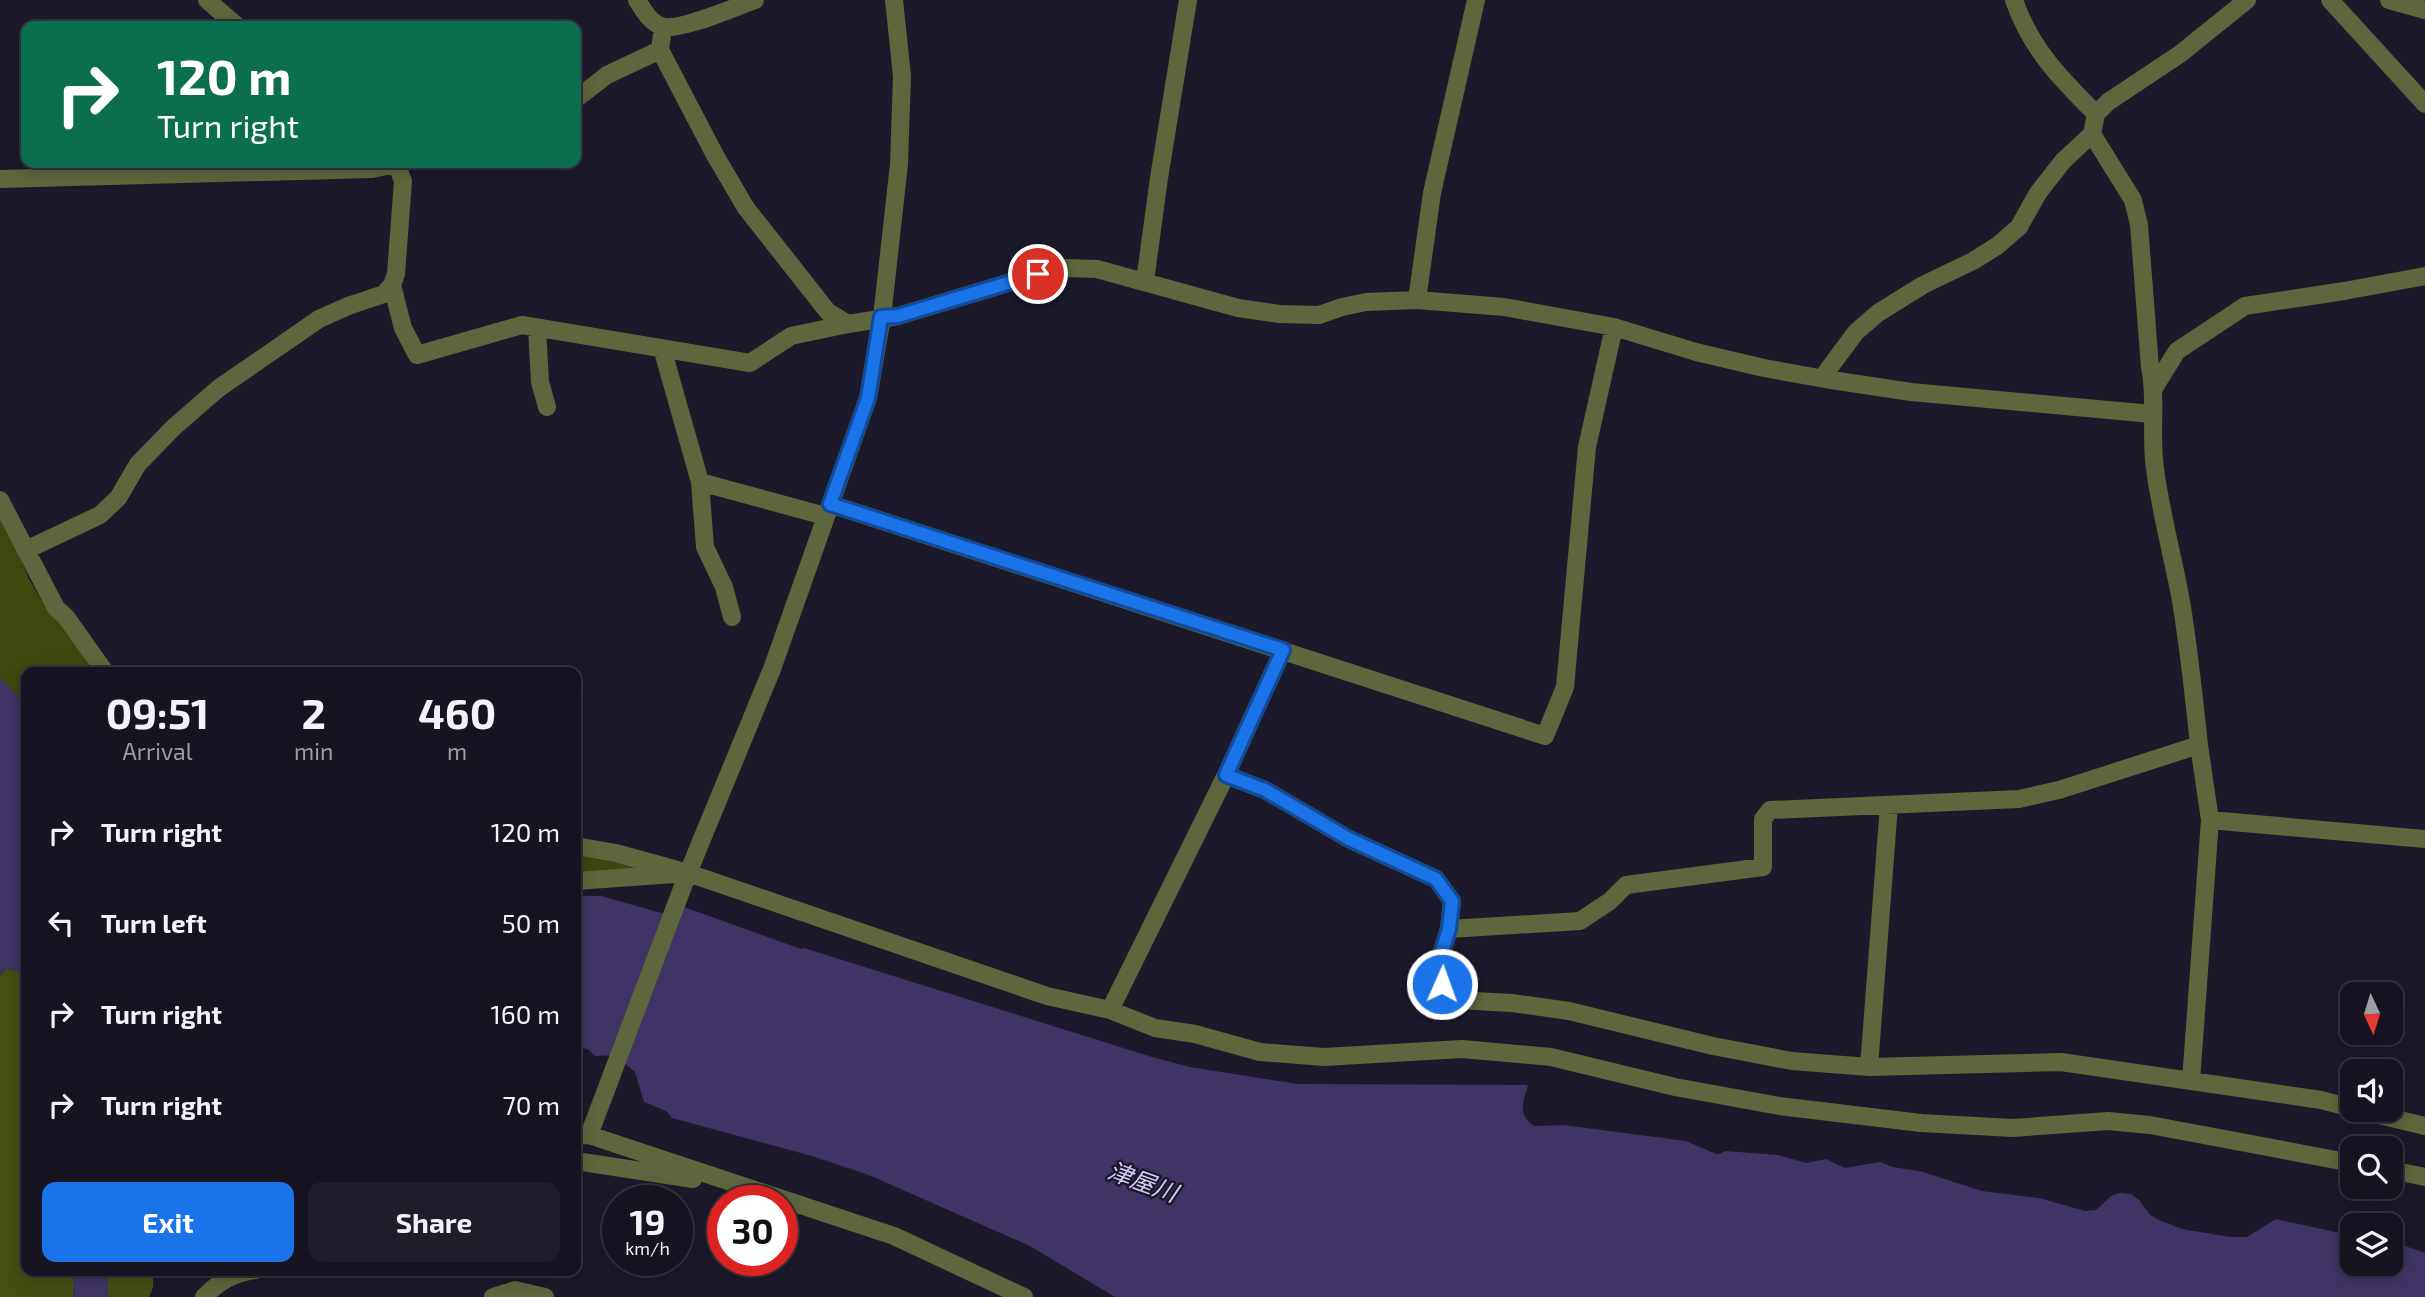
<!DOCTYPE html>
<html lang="en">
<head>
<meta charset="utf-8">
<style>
  :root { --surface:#151420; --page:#1e1d29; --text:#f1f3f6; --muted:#9d9ea5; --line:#34333e; --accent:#1a73e8 }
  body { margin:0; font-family:"Exo 2","Noto Sans JP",sans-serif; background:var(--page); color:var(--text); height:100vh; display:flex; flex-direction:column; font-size:26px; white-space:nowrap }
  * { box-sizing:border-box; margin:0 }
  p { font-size:23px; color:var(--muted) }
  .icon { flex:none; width:38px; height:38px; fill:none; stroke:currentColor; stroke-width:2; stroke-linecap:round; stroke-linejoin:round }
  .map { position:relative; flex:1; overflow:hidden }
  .side { position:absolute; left:21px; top:667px; width:560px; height:609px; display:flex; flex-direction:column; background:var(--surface); border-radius:14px; box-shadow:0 4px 18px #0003,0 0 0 2px var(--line) }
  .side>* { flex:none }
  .banner { position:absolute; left:21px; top:21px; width:560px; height:147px; border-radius:14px; box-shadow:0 4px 18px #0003,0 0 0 2px var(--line); background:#0b6e4f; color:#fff; overflow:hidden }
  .needle { width:46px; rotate:176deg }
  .controls { position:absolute; left:2340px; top:982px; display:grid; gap:14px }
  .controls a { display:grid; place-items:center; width:63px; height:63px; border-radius:14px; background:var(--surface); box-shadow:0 4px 18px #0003,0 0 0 2px var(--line); font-size:35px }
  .speed { position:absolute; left:602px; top:1185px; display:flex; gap:14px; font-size:35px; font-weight:700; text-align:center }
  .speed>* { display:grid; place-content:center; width:91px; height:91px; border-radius:50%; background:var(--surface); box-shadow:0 4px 18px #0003,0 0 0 2px var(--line); line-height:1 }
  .speed small { font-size:18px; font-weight:400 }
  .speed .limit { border:10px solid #d22; background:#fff; color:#111 }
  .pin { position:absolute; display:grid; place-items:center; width:60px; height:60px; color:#fff; margin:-30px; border:4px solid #fff; border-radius:50%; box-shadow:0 2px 7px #0007 }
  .me { position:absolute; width:77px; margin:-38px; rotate:2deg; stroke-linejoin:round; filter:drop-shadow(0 0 5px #0008) }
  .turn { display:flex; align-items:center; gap:24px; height:147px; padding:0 21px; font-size:32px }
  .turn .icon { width:91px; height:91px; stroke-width:2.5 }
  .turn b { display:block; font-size:49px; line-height:60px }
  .eta { display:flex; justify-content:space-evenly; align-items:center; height:119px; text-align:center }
  .eta b { font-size:42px; font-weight:700; line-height:49px }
  .action { display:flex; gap:14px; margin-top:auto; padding:14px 21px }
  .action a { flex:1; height:80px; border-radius:14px; background:var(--accent); color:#fff; font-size:28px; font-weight:700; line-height:80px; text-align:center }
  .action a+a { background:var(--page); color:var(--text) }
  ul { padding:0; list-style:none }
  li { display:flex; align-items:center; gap:21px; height:91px; padding:0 21px }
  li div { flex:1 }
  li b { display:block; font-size:26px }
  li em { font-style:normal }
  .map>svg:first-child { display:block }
</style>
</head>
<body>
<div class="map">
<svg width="2425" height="1297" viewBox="0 0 2425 1297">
  <rect width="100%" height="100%" fill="#1c1a2a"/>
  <path fill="#3d470e" d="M0,517L16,546L29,579L43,603L59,619L93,672H26V707L0,677Z
    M576,852L650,868L576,876Z"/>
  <path fill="#444f13" d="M6,968L17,971L26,981V1270L75,1271L73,1297H0V976Z
    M108,1271H150C155,1280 154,1288 149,1297H108Z"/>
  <path fill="#3f3465" d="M0,677L26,707V981L17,971L6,968L0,976Z
    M576,896H601L665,914L684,907L801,949L804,948L1152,1057L1190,1067L1297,1084L1528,1085C1523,1102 1517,1114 1534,1126L1563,1125L1686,1141L1716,1154H1720L1725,1151L1778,1155L1806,1163L1826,1159L1845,1168L1880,1162L1893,1167L1923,1172L1982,1191L2039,1198L2085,1211L2096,1210L2111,1196L2120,1193L2131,1194L2139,1200L2150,1215L2161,1221L2182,1229L2230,1237H2247L2276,1219L2340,1233L2352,1241V1264H2390L2391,1244L2397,1243L2425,1253V1297H1115L1030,1246L869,1175L812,1156L672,1118L666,1111L644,1102L635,1072L615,1055L595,1056L589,1050L576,1046Z
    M75,1271H108V1297H73Z"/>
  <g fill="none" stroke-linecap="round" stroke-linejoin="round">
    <path stroke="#5d663c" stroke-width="18" d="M207,0L237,26
      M637,0C643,10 651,24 664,27C683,30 735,7 755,0
      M2014,0C2031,49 2060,78 2096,114
      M2330,0L2425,104
      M2389,0L2425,10
      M663,27L660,50L716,157L746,208L828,312L848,324L898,316L1038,274L1066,268L1097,269L1238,308L1280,314L1319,315L1342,307L1366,302L1417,300L1504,307L1614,327L1696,352L1764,368L1825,379L1911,392L2152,414
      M576,99L607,75L660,50
      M2092,134L2133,200L2139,225L2150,367C2157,400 2150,435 2155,469C2161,514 2173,557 2181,601C2189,649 2194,697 2199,745
      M0,179L372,169L401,163
      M1145,281L1159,178L1188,0
      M392,285L403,328L417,355L522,325L750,363L791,336L848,324
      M1417,300L1432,193L1476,0
      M537,328L540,382L547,407
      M662,348L700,482L705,547L724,587L732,617
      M1825,379L1827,371L1856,332L1878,313L1923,285L1973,261L1997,246L2019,227L2038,193L2063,161L2092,134L2096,114L2108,102L2180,54L2247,0
      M2154,388L2177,351L2245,306L2344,291L2425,276
      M700,482L825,516
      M0,500L56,608L66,617L105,672
      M830,504L1545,736L1565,687L1587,447L1614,327
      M26,550L100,515L118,498L138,464L174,427L219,388L319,319L348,306L384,294L392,285L396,274L403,181L396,163
      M1226,775L1265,790L1349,839L1436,879L1452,901L1449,929L1439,961L1442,984L1456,1000L1512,1003L1569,1011L1713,1046L1792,1061L1869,1067L2061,1062L2321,1100L2352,1108
      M2210,820L2425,839
      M576,846L616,853L688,873L1047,996L1110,1010L1155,1028L1195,1034L1260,1052L1324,1057L1462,1049L1551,1057L1675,1087L1779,1106L1921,1123L2013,1128L2108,1121L2150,1125L2352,1163
      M576,881L674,874
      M1449,929L1580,921L1610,901L1626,885L1763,867V819L1770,810L2019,799L2059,790L2199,745L2210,820L2191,1081
      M1110,1010L1226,775L1283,650
      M1869,1067L1889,805
      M2358,1110L2425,1126
      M589,1135L688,873L772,669L868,398L882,317L899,164L902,76L894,0
      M576,1136L589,1135L894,1236L1024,1297
      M576,1161L693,1179
      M2390,1170L2425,1177
      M204,1297C219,1281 234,1273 256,1270
      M493,1297L515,1290L545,1297"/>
  </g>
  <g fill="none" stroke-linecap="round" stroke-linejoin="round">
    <defs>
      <path id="route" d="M1038,274L898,316L881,317L868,398L830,504L1283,650L1226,775L1265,790L1349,839L1436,879L1452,901L1449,929L1439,961L1442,984"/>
    </defs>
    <use href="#route" stroke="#114b97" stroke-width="18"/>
    <use href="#route" stroke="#1a73e8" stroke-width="12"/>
  </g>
  <g text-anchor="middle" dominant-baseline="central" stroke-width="5" stroke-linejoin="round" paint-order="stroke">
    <g font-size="24" font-style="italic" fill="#d4cdfd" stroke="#1c1a2a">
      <text transform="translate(1143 1181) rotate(20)">津屋川</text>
    </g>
  </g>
</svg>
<div class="controls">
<a><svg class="needle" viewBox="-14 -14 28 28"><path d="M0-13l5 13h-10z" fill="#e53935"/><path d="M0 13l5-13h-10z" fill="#9d9ea5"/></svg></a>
<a><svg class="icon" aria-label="sound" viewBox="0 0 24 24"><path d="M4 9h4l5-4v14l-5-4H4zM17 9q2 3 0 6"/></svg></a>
<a><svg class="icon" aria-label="search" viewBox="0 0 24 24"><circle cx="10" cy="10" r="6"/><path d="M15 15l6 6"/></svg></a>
<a><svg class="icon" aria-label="layers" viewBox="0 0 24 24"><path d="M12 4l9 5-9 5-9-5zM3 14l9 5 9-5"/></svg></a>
</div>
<div class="speed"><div>19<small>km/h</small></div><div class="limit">30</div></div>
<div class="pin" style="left:1038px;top:274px;background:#d93025"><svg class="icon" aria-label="arrive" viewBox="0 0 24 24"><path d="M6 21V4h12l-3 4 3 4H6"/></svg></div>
<svg class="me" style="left:1442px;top:984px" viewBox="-20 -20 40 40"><circle r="17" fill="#1a73e8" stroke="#fff" stroke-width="3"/><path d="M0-11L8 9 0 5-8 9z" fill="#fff"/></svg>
<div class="banner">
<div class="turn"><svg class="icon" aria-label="right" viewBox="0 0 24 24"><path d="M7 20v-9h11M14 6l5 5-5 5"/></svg><div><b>120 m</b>Turn right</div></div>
</div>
<section class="side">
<div class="eta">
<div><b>09:51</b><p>Arrival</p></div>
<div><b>2</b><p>min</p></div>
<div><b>460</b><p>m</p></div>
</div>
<ul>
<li><svg class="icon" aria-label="right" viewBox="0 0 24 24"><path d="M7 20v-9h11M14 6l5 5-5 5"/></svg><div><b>Turn right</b></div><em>120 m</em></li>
<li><svg class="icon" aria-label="left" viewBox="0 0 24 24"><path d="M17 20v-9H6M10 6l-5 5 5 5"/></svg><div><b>Turn left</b></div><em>50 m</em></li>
<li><svg class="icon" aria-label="right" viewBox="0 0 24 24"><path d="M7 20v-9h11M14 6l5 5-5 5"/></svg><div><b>Turn right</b></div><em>160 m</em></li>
<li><svg class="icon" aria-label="right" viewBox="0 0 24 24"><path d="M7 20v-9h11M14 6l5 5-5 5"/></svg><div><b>Turn right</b></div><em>70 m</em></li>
</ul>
<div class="action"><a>Exit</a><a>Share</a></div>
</section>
</div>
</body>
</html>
